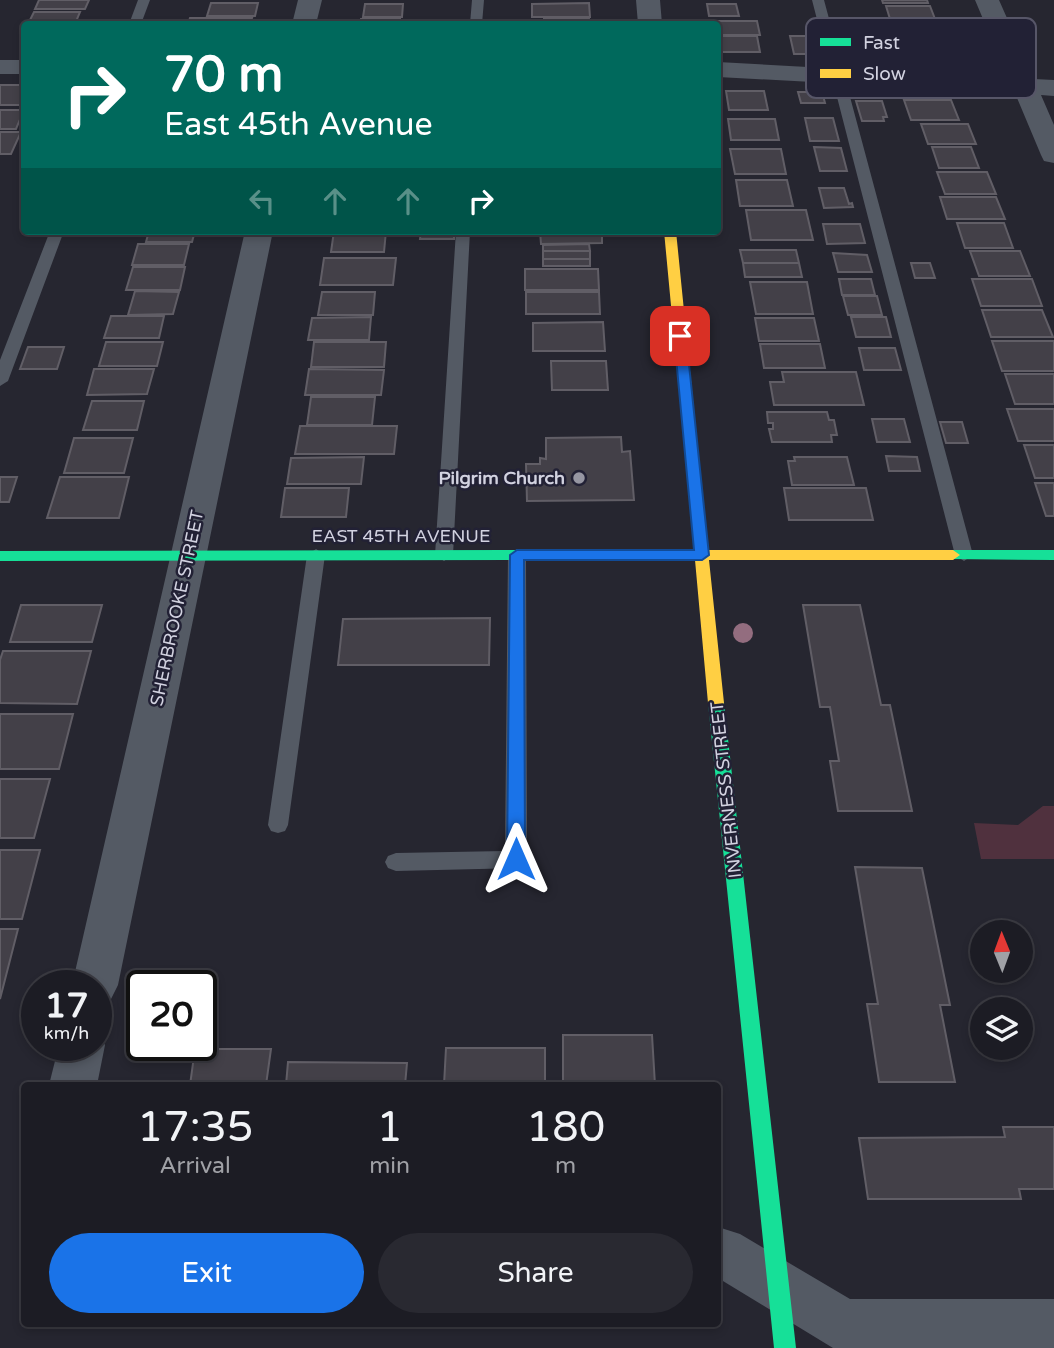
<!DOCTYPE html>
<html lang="en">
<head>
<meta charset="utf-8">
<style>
  :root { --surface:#1c1c24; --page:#292931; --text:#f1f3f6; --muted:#a0a1a6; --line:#3a3a41; --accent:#1a73e8 }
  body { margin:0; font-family:"Varela Round",sans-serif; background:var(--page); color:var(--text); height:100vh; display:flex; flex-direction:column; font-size:26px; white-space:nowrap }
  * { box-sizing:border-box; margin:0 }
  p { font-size:23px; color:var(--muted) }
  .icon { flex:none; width:38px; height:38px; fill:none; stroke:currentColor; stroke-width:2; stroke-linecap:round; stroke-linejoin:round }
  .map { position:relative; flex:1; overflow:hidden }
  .panel { position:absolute; left:21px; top:1082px; width:700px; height:245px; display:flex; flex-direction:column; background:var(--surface); border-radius:7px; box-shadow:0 4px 10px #0003,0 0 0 2px var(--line) }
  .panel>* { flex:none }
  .banner { position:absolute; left:21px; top:21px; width:700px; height:214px; border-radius:7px; box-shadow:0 4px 10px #0003,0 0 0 2px var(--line); background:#00695c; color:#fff; overflow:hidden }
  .needle { width:46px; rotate:359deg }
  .controls { position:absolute; left:970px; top:920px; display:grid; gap:14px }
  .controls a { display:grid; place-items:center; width:63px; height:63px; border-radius:50%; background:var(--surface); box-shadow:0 4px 10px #0003,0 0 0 2px var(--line); font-size:35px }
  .speed { position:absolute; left:21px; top:970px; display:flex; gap:14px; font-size:35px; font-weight:700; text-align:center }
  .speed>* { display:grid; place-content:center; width:91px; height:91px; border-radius:50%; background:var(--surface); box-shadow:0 4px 10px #0003,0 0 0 2px var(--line); line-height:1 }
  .speed small { font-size:18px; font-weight:400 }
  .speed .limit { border:4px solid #111; border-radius:10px; background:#fff; color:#111 }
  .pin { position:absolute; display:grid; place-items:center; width:60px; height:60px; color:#fff; margin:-30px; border-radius:14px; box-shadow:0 4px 10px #0006 }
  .me { position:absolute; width:77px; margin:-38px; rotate:0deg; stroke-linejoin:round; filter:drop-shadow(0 0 5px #0008) }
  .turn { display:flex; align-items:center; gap:24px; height:147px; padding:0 28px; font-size:32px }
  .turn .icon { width:91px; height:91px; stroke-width:2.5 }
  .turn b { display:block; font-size:49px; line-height:60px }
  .lanes { display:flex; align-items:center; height:66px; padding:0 28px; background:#0003; justify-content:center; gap:35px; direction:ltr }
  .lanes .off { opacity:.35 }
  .eta { display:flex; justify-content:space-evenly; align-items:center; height:119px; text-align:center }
  .eta b { font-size:42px; font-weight:600; line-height:49px }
  .action { display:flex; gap:14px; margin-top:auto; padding:14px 28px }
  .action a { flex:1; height:80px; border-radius:42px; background:var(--accent); color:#fff; font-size:28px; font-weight:600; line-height:80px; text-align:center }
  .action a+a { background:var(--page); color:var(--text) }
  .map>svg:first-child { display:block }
</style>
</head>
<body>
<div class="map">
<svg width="1054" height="1348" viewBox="0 0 1054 1348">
  <rect width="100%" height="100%" fill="#262630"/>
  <path fill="#50313e" d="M1043,806H1054V859H981L974,823L1018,825Z"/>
  <path fill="#434048" stroke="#615e66" stroke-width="2" d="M39,0H89L85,9H35Z
    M882,0H927L928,3H883Z
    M211,3H258L255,16H207Z
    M589,3L590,17H532V4Z
    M365,4H403L402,17H363Z
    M707,4H736L739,16H709Z
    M886,6H930L935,19H890Z
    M34,12H80L75,24H28Z
    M190,18H252L250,24H188Z
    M361,19H400V24H360Z
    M544,19H589L590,24H544Z
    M713,21H757L760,35H718V24H714Z
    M718,36H757L760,52H721Z
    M790,36H814L818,54H794Z
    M0,85H24V105H0Z
    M726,91H764L768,110H729Z
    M798,92H822L825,103H801Z
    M904,100H951L959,120H911Z
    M856,101H882L887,117H883L884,121H862Z
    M0,110H24L16,129H0Z
    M805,118H833L839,141H810Z
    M728,119H775L779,140H731Z
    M921,124H968L976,144H928Z
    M0,132H21L11,154H0Z
    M814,147L841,148L847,171H820Z
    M932,147H971L979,168H939Z
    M730,149H781L786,174H735Z
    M937,172H987L996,194H945Z
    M736,180H787L793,206H740Z
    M819,188H844L849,204L852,203L853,207L824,208Z
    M940,197H996L1005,219H947Z
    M746,210H806L813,240H751Z
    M957,223H1004L1013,248H965Z
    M823,224H860L865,243L827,244Z
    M149,231H195L192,242H146Z
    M334,231H386L384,252H331Z
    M421,231H454V239H420Z
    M540,231H602V243L541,244Z
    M138,244H189L184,265H132Z
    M589,244L590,251H543V245Z
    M740,250H796L799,263H743Z
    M543,251H590V259H543Z
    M970,251H1020L1030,276H979Z
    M833,253L867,255L872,272H838Z
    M324,258H396L393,285H320Z
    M543,259H590V266H543Z
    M743,263H799L802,277H745Z
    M911,263H930L935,278H915Z
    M133,267H185L180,290H126Z
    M525,269H598L599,290H525Z
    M839,279H871L875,295H842Z
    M972,279H1032L1042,306H981Z
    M750,282H807L813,314H756Z
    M135,291L179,292L173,314L128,315Z
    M322,292H375L373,315H318Z
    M526,292H599L600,314H526Z
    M843,296H877L882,315H848Z
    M982,310H1042L1053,337H991Z
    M111,316H164L159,338H104Z
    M371,317L369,340H308L312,318Z
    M851,317H886L891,337H856Z
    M755,318H814L819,341H759Z
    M603,322L605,351H533V323Z
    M992,341H1054V371H1002Z
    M106,342H163L157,366H99Z
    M314,342H386L384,367H311Z
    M760,344H820L825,368H764Z
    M28,347H64L57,369H20Z
    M859,348H895L901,370H864Z
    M551,361H606L608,390H552Z
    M94,369H154L147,394L87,395Z
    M309,369L384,370L381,395H305Z
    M782,372H856L864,405H774L770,382H784Z
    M1005,374H1054V404H1015Z
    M311,397H375L372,425H307Z
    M92,401H144L137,430H83Z
    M1007,409H1054V441H1018Z
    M767,412H827L829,420H834L837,435H831L832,442H772L769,429H773V423H768Z
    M872,419H904L910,442H877Z
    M940,422H962L968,443H946Z
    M300,426H397L394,454H295Z
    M621,437L622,452L630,451L634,500L527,501L526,464H540V458L546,459V438Z
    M74,438H133L124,473H64Z
    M1024,445H1054V478H1035Z
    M886,456L917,457L920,471H889Z
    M364,457L361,484H287L291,458Z
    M794,457H847L854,485H792L788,461H795Z
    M0,477H17L9,502H0Z
    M60,477H129L119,518H47Z
    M1035,483H1054V516H1046Z
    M285,488H349L346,517H281Z
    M784,488H866L873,520H789Z
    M21,605H102L92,642H10Z
    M803,605H860L881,705H890L912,811H838L830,761H839L830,707H820Z
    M490,618L489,665H338L343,619Z
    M3,651H91L77,704L0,703V660Z
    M0,714H73L59,769H0Z
    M0,779H50L34,838H0Z
    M0,850H40L22,919H0Z
    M855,867L922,868L950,1005H940L955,1082H879L867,1004H878Z
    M0,929H18L0,999Z
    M563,1035H652L655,1085H563Z
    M446,1048H545V1085H444Z
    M195,1049H271L266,1085H190Z
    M288,1062L407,1063L405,1085H286Z
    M1003,1127H1054V1189H1019L1021,1199H868L859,1138L1005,1137Z"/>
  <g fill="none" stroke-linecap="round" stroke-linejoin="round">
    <path fill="#545a64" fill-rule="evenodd" d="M138,0H150L141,24H129Z
      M472,0H484L482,24H470Z
      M812,0H824L973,555L964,561L955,555Z
      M50,231H64L8,381L0,386V360Z
      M456,231H470L453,555L444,561L435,555Z
      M316,549L325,555L288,825L285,831L278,833L271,831L268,825L307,555Z
      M517,549L526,555L527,859L524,865L516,868L396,871L388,868L385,862L388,856L396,853L505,851L508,555Z"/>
    <path fill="#545a64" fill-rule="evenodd" d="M298,0H322L316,24H292Z
      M636,0H660L662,24H638Z
      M975,0H999L1034,79L1054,80V96L1041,95L1054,125V163L1044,161L1041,155L1015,93L718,77V62L1008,78Z
      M0,60H24V74H0Z
      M245,231H273L118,985L111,999L96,1004V985H72Z
      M96,1029L105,1045L97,1085H49L59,1045H96Z
      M718,1227L740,1234L850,1299H1054V1348H833L718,1278Z"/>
    <path fill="#16e098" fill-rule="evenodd" d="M565,550L572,555L565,560L0,561V551Z
      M953,550H1054V560L948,559L946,555Z
      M716,697L722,699L724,703L796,1348H774L708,703L710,699Z"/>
    <path fill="#ffcf43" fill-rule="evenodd" d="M664,231H676L708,550H953L960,555L953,560H709L724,703L722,707H710L708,703L695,560H565L558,555L565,550H694Z"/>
  </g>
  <circle fill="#936d7f" cx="743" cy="633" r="10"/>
  <path fill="#1a73e8" stroke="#114b97" stroke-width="2" d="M680,333L686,336L709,555L702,560H524L525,859L522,864H509L507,859L510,555L517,550H694L674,336Z"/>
  <circle fill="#9696a2" stroke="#222135" stroke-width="2.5" cx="579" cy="478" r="7"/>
  <g text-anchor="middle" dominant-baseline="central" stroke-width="5" stroke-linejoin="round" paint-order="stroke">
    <g font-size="18" font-weight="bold" fill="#d2d2e0" stroke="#222135" text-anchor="end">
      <text x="565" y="478">Pilgrim Church</text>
    </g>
    <g font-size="18" fill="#d2d2e0" stroke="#222135">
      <text x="401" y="536">EAST 45TH AVENUE</text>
      <text transform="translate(177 608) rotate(-78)">SHERBROOKE STREET</text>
      <text transform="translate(726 790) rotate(-96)">INVERNESS STREET</text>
    </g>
  </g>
  <rect x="806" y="18" width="230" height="80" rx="10" fill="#222135" stroke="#575668" stroke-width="2"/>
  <rect x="820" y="38" width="31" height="8" fill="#16e098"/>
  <rect x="820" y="69" width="31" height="9" fill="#ffcf43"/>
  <g font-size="19" fill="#d2d2e0">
    <text x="863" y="49">Fast</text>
    <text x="863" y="80">Slow</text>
  </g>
</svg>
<div class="controls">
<a><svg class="needle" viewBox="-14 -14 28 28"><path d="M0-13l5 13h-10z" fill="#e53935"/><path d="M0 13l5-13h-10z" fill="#a0a1a6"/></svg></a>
<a><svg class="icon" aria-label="layers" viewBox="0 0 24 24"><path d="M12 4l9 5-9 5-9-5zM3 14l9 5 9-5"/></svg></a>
</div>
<div class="speed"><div>17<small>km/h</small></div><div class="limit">20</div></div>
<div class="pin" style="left:680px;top:336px;background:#d93025"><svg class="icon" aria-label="arrive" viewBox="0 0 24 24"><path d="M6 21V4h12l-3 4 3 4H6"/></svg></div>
<svg class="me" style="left:516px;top:859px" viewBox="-20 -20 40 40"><path d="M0-17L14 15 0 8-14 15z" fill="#1a73e8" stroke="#fff" stroke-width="4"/></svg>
<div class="banner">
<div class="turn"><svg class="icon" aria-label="right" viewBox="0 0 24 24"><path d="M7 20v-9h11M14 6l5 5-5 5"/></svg><div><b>70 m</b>East 45th Avenue</div></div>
<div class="lanes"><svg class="icon off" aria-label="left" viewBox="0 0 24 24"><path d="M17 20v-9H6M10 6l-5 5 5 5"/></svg><svg class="icon off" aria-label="ahead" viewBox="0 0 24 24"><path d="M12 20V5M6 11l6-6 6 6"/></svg><svg class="icon off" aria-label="ahead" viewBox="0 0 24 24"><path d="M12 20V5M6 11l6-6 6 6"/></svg><svg class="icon" aria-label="right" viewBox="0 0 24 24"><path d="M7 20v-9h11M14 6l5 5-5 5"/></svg></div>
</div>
<section class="panel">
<div class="eta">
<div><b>17:35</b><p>Arrival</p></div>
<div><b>1</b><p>min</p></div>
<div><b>180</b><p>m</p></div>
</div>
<div class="action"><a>Exit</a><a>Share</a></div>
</section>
</div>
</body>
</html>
